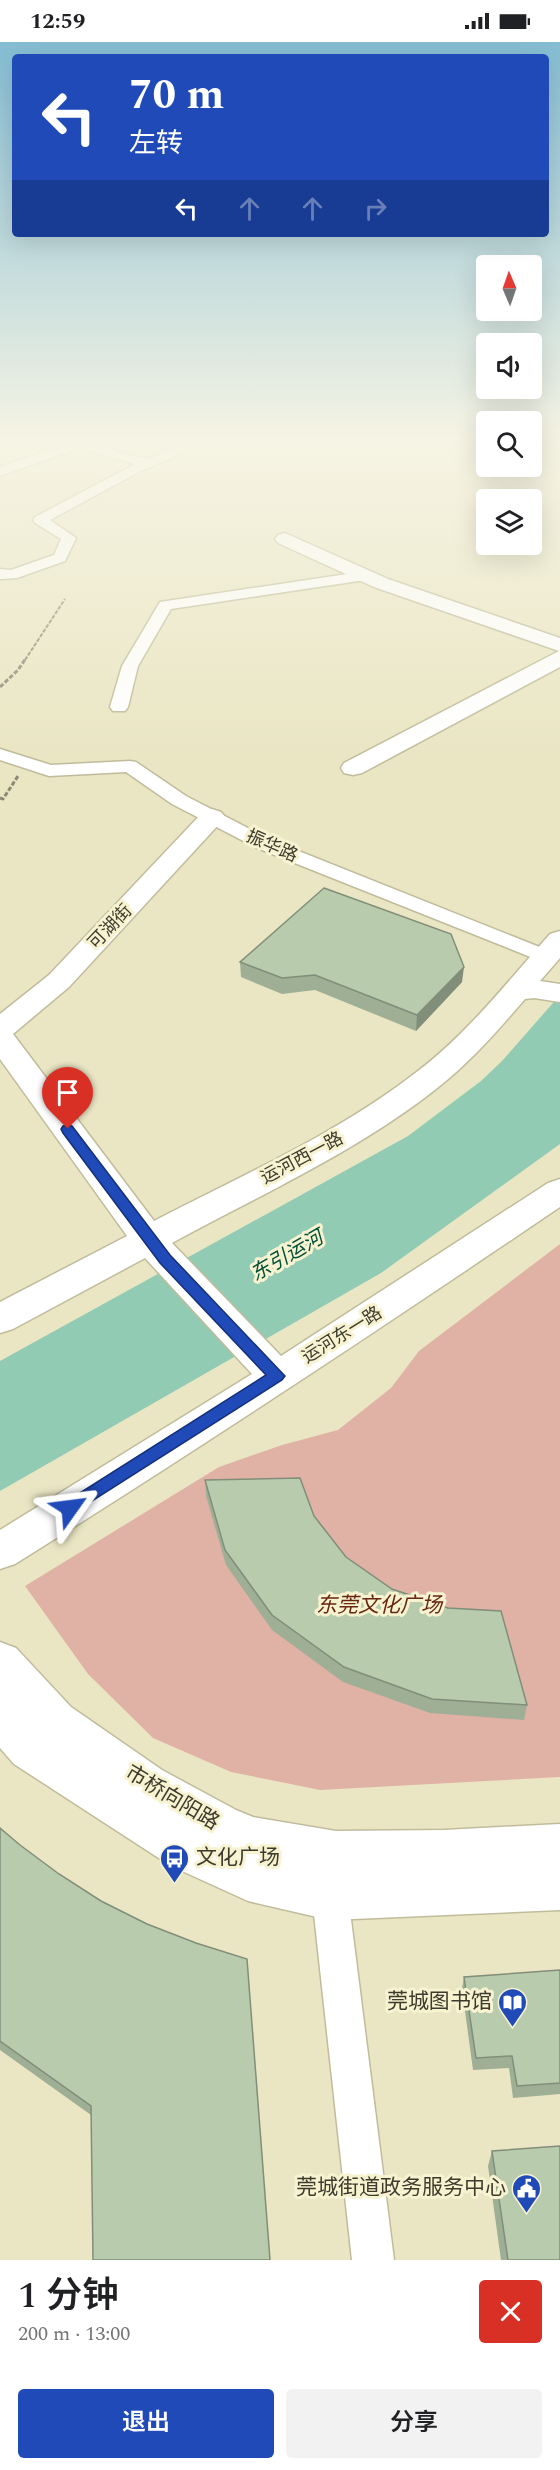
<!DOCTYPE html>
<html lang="zh">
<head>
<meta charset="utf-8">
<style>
  :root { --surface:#fff; --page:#f2f2f2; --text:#202124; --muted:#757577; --accent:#1f4ab8 }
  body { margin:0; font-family:Spectral,"Noto Sans SC",serif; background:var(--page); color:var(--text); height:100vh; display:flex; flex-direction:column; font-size:22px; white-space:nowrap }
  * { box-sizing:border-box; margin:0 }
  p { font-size:20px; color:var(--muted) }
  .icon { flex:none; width:33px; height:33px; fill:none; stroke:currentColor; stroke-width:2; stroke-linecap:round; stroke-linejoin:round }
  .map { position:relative; height:2218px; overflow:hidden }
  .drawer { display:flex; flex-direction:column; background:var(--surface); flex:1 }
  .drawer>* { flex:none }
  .hud { position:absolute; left:12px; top:12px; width:537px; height:183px; border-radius:6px; box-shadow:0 6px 24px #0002; background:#1f4ab8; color:#fff; overflow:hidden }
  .needle { width:39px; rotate:358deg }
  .fabs { position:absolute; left:476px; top:213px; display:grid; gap:12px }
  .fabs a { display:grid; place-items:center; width:66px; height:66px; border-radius:6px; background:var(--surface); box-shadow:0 6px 24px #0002; font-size:30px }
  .pin { position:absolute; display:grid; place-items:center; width:51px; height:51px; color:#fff; margin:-62px -26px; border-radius:50% 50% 50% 0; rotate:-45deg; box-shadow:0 0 6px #0007 }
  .pin .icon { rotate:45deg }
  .me { position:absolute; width:66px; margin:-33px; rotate:59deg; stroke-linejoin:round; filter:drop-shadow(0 0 4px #0008) }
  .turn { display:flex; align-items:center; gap:21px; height:126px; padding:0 18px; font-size:27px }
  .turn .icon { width:78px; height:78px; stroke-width:2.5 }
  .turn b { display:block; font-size:42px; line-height:51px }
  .lanes { display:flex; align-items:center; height:57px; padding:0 18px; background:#0003; justify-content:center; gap:30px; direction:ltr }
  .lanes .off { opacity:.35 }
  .round { display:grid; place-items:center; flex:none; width:63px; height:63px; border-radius:6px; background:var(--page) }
  .headline { display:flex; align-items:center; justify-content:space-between; height:102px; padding:0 18px }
  h1 { font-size:36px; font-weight:600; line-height:45px }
  .action { display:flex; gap:12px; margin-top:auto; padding:12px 18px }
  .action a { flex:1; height:69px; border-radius:6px; background:var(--accent); color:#fff; font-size:24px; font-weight:600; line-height:69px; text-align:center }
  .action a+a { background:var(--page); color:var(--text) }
  .status { display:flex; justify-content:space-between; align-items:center; height:42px; padding:0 30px; background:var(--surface); direction:ltr }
  .status svg { height:16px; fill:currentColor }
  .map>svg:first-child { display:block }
</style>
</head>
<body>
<div class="status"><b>12:59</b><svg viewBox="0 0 49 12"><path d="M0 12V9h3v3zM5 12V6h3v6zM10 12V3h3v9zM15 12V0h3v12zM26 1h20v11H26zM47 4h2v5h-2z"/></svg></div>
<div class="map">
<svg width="560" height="2218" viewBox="0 0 560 2218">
  <rect width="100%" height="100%" fill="#eae6c4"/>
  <path fill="#e0b2a5" d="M560,1202V1735L320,1748L231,1730L153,1696L88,1632L25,1544L219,1425L282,1403L338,1388L391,1346L419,1309Z"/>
  <path fill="#91cbb3" d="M560,953V1102L381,1231L0,1449V1319L408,1094L481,1039L502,1019Z"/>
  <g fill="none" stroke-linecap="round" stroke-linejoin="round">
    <defs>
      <path id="street" d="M68,399H92L118,410L148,417L192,399H210L139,430L50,478L76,496L65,519L17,536L0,537V527L11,528L54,513L61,497L35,481L33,478L35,475L135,422L80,406L0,434V425L69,401Z
        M367,529L372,531L375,534L372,537L171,567L138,624L128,665L125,669H113L110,665L122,624L160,560Z
        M0,707L51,723L130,719L136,720L186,754L271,798L552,910L555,914L552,918L545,920L538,918L257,806L172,762L126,730L49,734L0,718Z
        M332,1827L345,1832L350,1845L348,1854L394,2218H352L312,1854L319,1832Z"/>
      <path id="secondary" d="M285,491L388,537L560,596V625L362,731L353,733L344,731L341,726L344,721L559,609L374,545L278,501L275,497L278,493Z
        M212,767L221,770L225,775L221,780L69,945L13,992L154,1179C243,1133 339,1091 418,1029C469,990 508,939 550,892L560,889V916L540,939L560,942V960L534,956L525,957C499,987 472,1018 441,1043C362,1107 262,1152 172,1201L281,1314L548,1141L560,1137V1165C380,1287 199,1407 15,1522L0,1527V1488L252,1332L145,1216L13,1287L0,1291V1260L127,1194L0,1017V972L49,933L203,770Z
        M0,1600L16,1606L71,1665L162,1728L236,1768L253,1775L336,1789L444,1788L560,1782V1868L330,1878L248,1859L171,1824L14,1722L0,1706Z"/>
    </defs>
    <use href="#street" stroke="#c0bc9b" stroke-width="3"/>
    <use href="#secondary" stroke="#c0bc9b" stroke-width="3"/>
    <path stroke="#8d8a73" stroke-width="2" stroke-dasharray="4 1.5" stroke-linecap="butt" d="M25,618L65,557"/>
    <path stroke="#8d8a73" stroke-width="3" stroke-dasharray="4.5 2" stroke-linecap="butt" d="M0,645L18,628L26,616
      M0,756L3,757L18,734"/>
    <use href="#street" fill="#fff" fill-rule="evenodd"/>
    <use href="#secondary" fill="#fff" fill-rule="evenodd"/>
  </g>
  <path fill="#9eaf95" d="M240,920L462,940L416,989L315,948L282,952L241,935Z
    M205,1438L314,1474L346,1515L527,1663L524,1678L430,1671L343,1640L272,1588L226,1523L206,1454Z
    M0,1786L270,2218L91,2073L0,2008Z
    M560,1928V2052L513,2056L509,2026L473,2028L462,1947L464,1935Z
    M492,2109L560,2218H501L488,2124Z"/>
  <path fill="#818e79" d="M464,925L462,940L416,989L417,973Z"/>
  <path fill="#b8cbad" stroke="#818e79" stroke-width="1.5" d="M324,846L451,892L464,925L417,973L315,933L282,936L240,920Z
    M300,1436L314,1474L346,1515L392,1547L448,1566L501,1569L527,1663L432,1657L344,1625L272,1573L225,1508L205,1438Z
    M0,1786L20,1803L59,1832L101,1859L147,1882L196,1901L247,1917L270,2218H93L91,2064L0,1999Z
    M560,1928V2041L517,2044L512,2014L476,2016L464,1935Z
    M560,2104V2218H508L492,2109Z"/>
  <linearGradient id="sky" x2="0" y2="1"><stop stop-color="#85bdd3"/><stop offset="0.56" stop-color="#f6f4e4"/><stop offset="1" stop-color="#f6f4e4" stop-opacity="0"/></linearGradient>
  <rect width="560" height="710" fill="url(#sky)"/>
  <path fill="#1f4ab8" stroke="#143078" stroke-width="1.5" d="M68,1083L72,1084L170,1213L285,1334L282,1338L70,1473L64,1471L62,1466L64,1461L266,1333L160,1221L63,1091L61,1087L63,1084Z"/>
  <defs>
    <symbol id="bus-pin" viewBox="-11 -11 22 30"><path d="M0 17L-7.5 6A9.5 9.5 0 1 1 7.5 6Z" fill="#1f4ab8" stroke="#f7f3d1"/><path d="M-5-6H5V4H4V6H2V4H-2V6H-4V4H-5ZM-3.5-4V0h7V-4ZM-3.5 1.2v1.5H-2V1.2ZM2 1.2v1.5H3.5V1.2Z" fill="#fff"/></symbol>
    <symbol id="library-pin" viewBox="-11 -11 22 30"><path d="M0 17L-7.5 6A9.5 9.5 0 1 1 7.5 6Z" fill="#1f4ab8" stroke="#f7f3d1"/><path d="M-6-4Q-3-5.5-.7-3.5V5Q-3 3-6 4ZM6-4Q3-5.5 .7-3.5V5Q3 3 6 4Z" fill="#fff"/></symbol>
    <symbol id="civic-pin" viewBox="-11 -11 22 30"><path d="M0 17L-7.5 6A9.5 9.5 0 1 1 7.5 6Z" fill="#1f4ab8" stroke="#f7f3d1"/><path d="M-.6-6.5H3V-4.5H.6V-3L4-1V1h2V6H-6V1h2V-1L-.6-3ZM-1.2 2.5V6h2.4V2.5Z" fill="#fff"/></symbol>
  </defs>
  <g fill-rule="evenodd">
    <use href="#bus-pin" x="158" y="1800" width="33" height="45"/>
    <use href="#library-pin" x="496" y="1944" width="33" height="45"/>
    <use href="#civic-pin" x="510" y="2130" width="33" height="45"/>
  </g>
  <g text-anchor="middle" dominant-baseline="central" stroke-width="6" stroke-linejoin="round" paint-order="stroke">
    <g font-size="18" fill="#3c3b2d" stroke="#f7f3d1">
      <text transform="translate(272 804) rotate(24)">振华路</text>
      <text transform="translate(110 885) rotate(-46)">可湖街</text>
      <text transform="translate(302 1116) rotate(-28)">运河西一路</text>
      <text transform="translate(342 1293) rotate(-32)">运河东一路</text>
    </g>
    <g font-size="20" font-style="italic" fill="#00503a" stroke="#f7f3d1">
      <text transform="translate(287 1214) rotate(-30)">东引运河</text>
    </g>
    <g font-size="21" font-style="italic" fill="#672612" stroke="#f7f3d1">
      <text x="379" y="1564">东莞文化广场</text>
    </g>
    <g font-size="21" fill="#3c3b2d" stroke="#f7f3d1">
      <text transform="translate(172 1756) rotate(31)">市桥向阳路</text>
    </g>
    <g font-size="21" fill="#3c3b2d" stroke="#f7f3d1" text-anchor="end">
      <text x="196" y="1816" text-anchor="start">文化广场</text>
      <text x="492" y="1960">莞城图书馆</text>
      <text x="506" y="2146">莞城街道政务服务中心</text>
    </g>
  </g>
</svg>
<div class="fabs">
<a><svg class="needle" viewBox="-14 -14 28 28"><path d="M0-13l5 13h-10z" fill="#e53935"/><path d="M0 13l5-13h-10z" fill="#757577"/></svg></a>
<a><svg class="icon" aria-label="sound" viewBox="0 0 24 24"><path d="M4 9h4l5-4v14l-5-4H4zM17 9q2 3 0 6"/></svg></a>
<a><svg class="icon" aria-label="search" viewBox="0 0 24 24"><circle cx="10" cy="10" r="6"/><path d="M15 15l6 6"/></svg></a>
<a><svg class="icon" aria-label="layers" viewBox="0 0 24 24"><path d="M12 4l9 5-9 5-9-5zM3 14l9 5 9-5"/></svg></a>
</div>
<div class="pin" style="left:68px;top:1087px;background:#d93025"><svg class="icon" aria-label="arrive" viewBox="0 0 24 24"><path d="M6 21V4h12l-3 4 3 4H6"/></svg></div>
<svg class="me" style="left:70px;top:1466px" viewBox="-20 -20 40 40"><path d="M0-17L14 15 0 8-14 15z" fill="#1f4ab8" stroke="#fff" stroke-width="4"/></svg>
<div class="hud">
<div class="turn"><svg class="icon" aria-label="left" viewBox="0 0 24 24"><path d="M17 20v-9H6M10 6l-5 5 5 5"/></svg><div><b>70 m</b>左转</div></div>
<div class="lanes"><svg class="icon" aria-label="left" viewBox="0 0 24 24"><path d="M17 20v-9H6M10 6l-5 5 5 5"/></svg><svg class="icon off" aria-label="ahead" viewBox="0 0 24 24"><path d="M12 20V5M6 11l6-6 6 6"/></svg><svg class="icon off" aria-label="ahead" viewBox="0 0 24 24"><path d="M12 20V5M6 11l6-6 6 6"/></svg><svg class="icon off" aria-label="right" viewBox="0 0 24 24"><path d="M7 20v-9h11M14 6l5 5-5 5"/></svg></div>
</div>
</div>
<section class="drawer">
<div class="headline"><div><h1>1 分钟</h1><p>200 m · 13:00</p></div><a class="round" style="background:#d93025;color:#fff"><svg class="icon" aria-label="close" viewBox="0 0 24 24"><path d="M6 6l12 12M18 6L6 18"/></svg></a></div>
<div class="action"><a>退出</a><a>分享</a></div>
</section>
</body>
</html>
